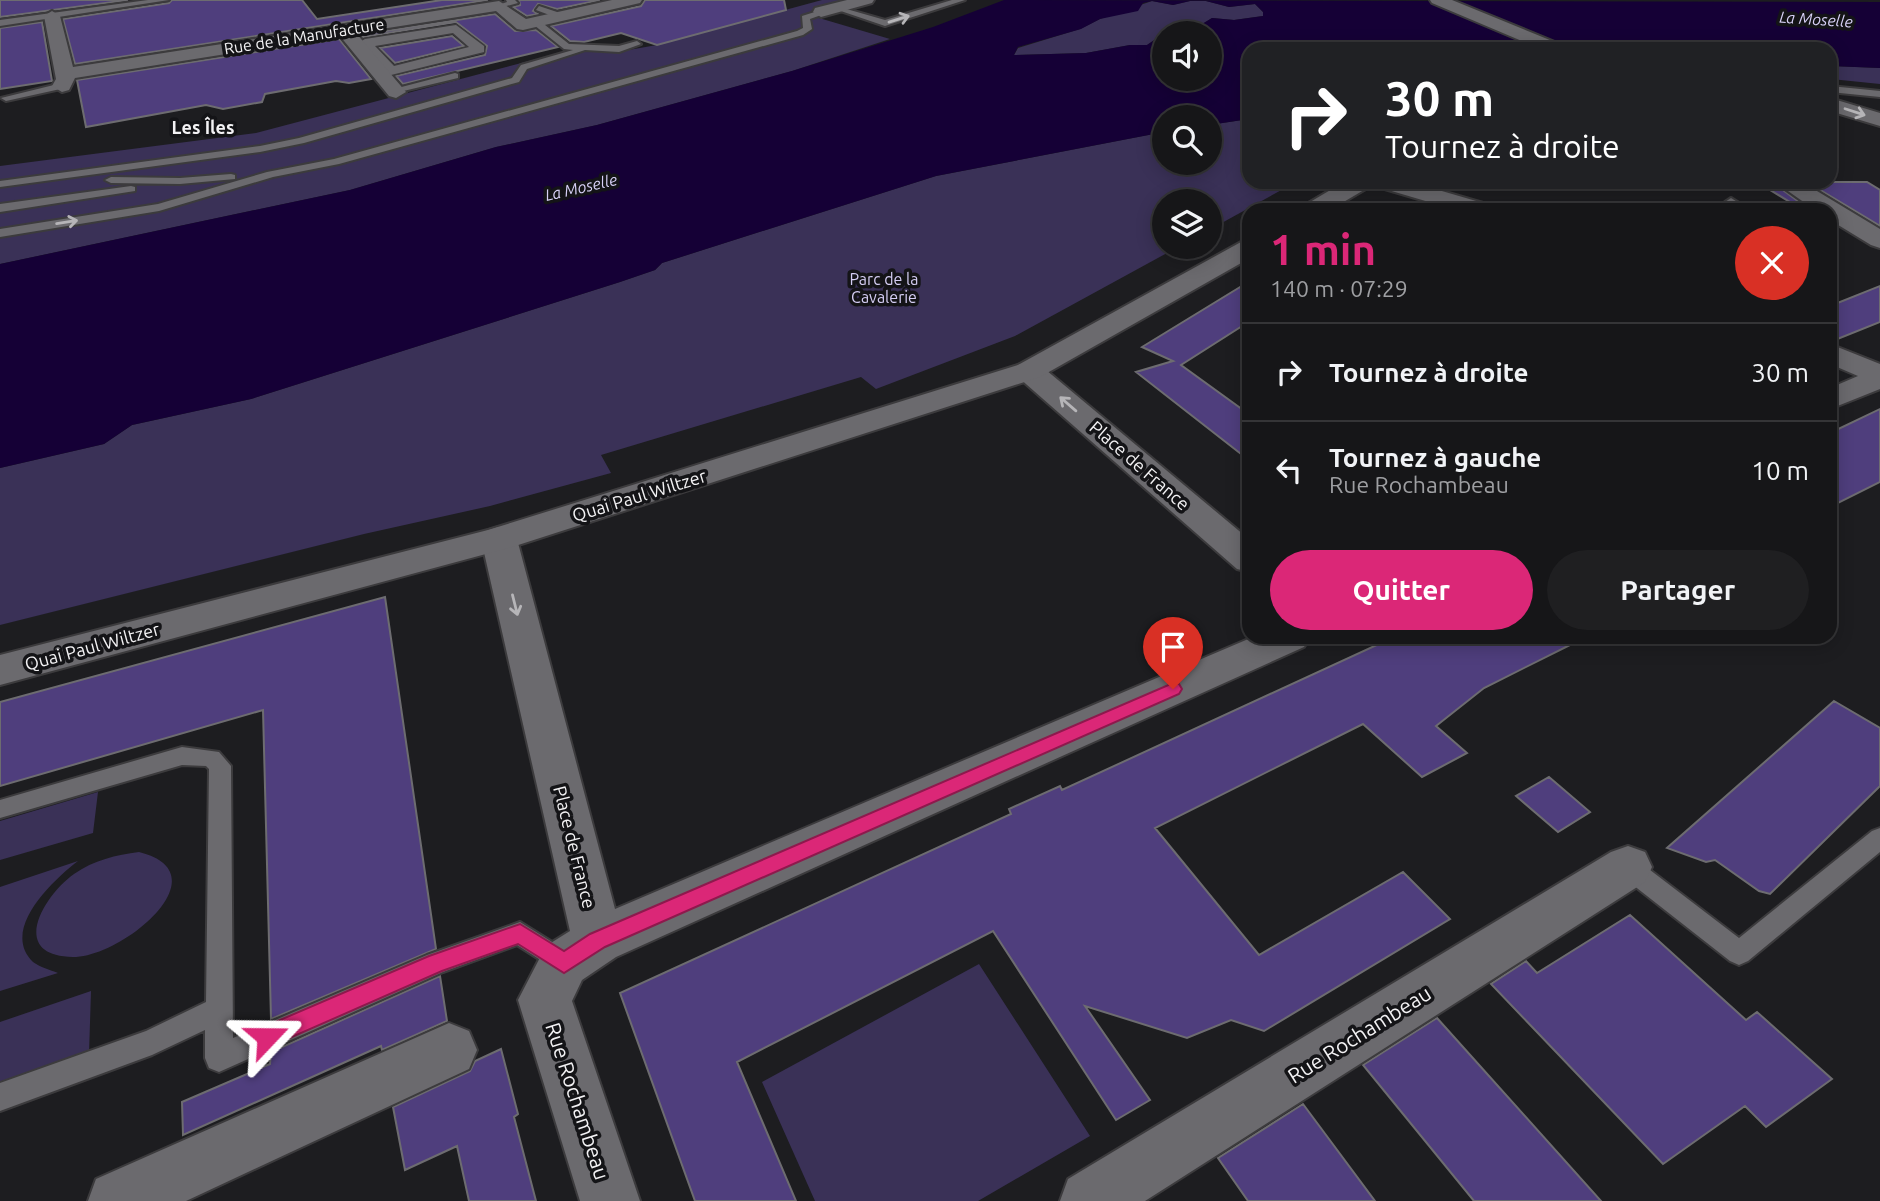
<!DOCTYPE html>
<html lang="fr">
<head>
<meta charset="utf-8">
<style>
  :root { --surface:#161618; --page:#1f1f21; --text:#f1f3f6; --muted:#9e9fa2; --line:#353537; --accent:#db2777 }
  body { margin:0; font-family:Ubuntu,sans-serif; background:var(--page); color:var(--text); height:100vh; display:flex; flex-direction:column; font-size:26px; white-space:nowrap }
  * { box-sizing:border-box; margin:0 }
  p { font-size:23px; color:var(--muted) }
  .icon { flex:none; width:38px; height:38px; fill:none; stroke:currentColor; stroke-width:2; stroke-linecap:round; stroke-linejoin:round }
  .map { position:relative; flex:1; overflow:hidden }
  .drawer { position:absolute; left:1242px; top:203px; width:595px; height:441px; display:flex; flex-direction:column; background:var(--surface); border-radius:21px; box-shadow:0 4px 18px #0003,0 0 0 2px var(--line) }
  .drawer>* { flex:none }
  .top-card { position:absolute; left:1242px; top:42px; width:595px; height:147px; border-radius:21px; box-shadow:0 4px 18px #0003,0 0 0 2px var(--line); background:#202124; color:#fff; overflow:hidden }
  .buttons { position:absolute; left:1152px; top:21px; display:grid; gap:14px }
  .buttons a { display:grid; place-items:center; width:70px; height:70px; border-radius:50%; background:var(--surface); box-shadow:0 4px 18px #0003,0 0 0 2px var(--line); font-size:35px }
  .pin { position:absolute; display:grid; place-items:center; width:60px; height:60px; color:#fff; margin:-72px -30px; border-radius:50% 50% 50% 0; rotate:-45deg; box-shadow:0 0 7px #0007 }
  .pin .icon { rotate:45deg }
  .me { position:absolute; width:77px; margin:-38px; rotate:67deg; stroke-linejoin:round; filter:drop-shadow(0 0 5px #0008) }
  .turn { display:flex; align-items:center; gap:24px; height:147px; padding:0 28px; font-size:32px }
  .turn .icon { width:91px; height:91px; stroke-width:2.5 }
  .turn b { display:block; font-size:49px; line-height:60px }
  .round { display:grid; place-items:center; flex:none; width:74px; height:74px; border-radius:37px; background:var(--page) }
  .head { display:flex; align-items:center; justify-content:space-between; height:119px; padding:0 28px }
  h1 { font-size:42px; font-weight:700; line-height:52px; color:var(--accent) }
  .action { display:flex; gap:14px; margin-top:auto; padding:14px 28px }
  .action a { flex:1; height:80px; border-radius:42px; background:var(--accent); color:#fff; font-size:28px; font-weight:700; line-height:80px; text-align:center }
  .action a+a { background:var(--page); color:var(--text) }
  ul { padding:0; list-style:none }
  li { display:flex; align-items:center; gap:21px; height:98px; padding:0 28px; border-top:2px solid var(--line) }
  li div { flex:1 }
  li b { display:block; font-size:26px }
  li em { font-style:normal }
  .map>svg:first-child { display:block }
</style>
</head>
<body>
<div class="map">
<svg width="1880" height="1201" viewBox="0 0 1880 1201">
  <rect width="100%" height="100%" fill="#1d1d20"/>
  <path fill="#3a3157" d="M822,0H846L823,7L836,12L819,18L890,39L792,71L597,125L496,147L350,190L0,264V166L256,133L567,51L617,52L657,45Z
    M1152,1L1173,5L1190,1H1206L1229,7L1255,4L1263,12V16L1234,20L1212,18L1199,26L1164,33L1147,45H1130L1086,53L1014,55L1018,48L1080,29L1100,19Z
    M1831,66L1880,68V84L1831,79Z
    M1249,119L1250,182H1296L1209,230V201H1164V247H1178L1015,336L876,389L861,377L601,455L611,473L490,506L364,534L0,625V468L104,444L132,425L251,399L620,282L655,270L662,263L936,176L1164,132V163H1209V125Z
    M98,792L93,833L0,860V821Z
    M139,852C224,873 123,957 73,957C8,956 43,896 74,874C94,860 116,855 139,852Z
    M78,861C52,881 0,930 33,962C40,967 50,970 58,973L0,991V887Z
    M979,964L1090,1136L978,1201H815L762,1082Z
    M91,991L89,1054L0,1086V1022Z"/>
  <path fill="#150036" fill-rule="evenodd" d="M1004,0L1880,2V68L1831,66L1830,49H1250L1249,119L1209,125V117H1164V132L936,176L662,263L655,270L620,282L251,399L132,425L104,444L0,468V264L350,190L496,147L597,125L792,71L933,27ZM1152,1L1173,5L1190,1H1206L1229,7L1255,4L1263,12V16L1234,20L1212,18L1199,26L1167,33H1209V79H1164V34L1147,45H1130L1086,53L1014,55L1018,47L1081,29L1100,19L1138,11L1143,3Z"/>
  <path fill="#4f3e7d" stroke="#6d6c70" stroke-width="2" d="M0,0H128L0,17Z
    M172,0H302L317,19L442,0H488L75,64L63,19L169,3Z
    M519,0H600L557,9L538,4L533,11L538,14L527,16L513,7L520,5Z
    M645,0H784L786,10L657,45L621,33L584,42L570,41L551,26L641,6Z
    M495,14L515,31L536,30L558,47L403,84L396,76L485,55L487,46L456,22L363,37L361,35Z
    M42,22L52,81L0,89V28Z
    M452,36L464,46L395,63L380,48Z
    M339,39L371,79L349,83L336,81L265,94L262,102L223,109L206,105L86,127L77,80Z
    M1757,182H1772L1810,210H1803Z
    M1807,182H1867L1880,190V226Z
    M1250,281V321L1181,365L1250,415V461L1136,372L1173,361L1142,347Z
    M1880,286V322L1830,342V306Z
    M1880,409V482L1830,507V433Z
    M385,597L436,949L271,1019L263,710L0,786V702Z
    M1394,637H1586L1484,688L1436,726L1467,753L1422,777L1363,724L1155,828L1259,955L1403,872L1450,919L1264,1031L1231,1020L1187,1038L1085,1006L1150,1100L1116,1120L993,931L737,1062L796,1201H695L620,993L1011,814L1009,809L1060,786L1062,790Z
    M1834,701L1880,728V786L1770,894L1759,891L1715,860L1706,862L1667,848Z
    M1549,777L1590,812L1558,832L1516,796Z
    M1630,915L1746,1020L1757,1012L1832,1079L1766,1127L1745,1106L1663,1164L1491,984L1526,961L1537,973Z
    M440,976L447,1021L382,1050L381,1046L183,1135L182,1102L270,1064L271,1052Z
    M1437,1018L1601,1201H1474L1363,1065Z
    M501,1049L518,1114L514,1117L536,1201H469L457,1146L405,1170L393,1107L470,1071L475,1061Z
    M1303,1104L1375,1201H1248L1218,1158Z"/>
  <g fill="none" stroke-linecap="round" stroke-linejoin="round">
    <defs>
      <path id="service" d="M148,0H169L0,26V20Z
        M506,0H515L518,3L499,8L495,6L507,2Z
        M952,0H965L885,26L832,8L836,6L885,20Z
        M539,6L566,15L567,17L563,20L536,10Z
        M821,10L824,14L810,19L812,29L803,35L339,164L273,177L159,211L0,237V229L158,204L267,172L334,159L797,31L803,28L802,16Z
        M534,21H540L569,44L619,46L637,41L641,44L619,52L585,50L527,69L519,82L304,143L260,152L0,187V181L260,146L299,138L512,78L521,65L573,50L564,49L534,25Z
        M455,73L458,74V78L395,93L390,90Z
        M62,83L65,84V88L6,101L1,98Z
        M1830,86L1880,91V97L1830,92Z
        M231,174L235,175V179L180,184L111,183L105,180L111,177L180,178Z
        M131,186L135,187V191L0,212V204Z
        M1731,198L1750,210H1736L1725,202Z
        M182,747L219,752L231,766L233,1038L427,955L520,922L573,955L577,963L573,971L564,975L517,945L443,972L219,1072L209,1068L205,1058V1030L152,1055L0,1111V1083L146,1031L206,1002L209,769L206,766L182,765L0,818V800Z
        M1880,828V852L1748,961L1739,965L1730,961L1619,874L1616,867L1619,860L1628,857L1637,860L1739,938L1872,831Z"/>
      <path id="pedestrian" d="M456,25L484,46V52L391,75L386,74L358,43L365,39ZM453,33L469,47L394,66L375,46Z"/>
      <path id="minor" d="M612,0H642L640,3L523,30L517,29L496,11L356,33L406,92L396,98L389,96L340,36L75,78L69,90L62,92L52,86L56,79L44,16L52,11L60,16L73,67L499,1L526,19Z
        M847,0H874L872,3L821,17L813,12L815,8Z
        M1830,98L1880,113V126L1830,111Z
        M1375,182H1411L1483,203L1487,208L1456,210L1378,187Z
        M1830,344L1880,364V389L1830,409V388L1858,376L1830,364Z
        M1029,362L1040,365L1250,540V572L1237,569L1018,377L1014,371L1018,365Z
        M499,527L512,531L517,539L615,909L1253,637H1310L1304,647L616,957L582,980L572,1001L640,1201H580L518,1000L546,946L570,931L481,539L486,531Z
        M1628,846L1645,852L1652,867L1645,882L1145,1201H1060L1068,1179L1611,852Z
        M449,1023L469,1031L477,1050L469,1069L186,1201H88L96,1179Z"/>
      <path id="tertiary" d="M1344,182H1372L1369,187L1330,210H1301L1305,205Z
        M1250,240V258L1040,377L512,547L0,685V655L488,530L1018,365L1241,242Z"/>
      <path id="secondary" d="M1430,0H1452L1562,45L1565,49H1541L1432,3Z
        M1775,182H1802L1880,229V248L1871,245L1830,220V210H1815Z"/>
    </defs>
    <use href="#service" stroke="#3c3b3d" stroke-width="4"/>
    <use href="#pedestrian" stroke="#3c3b3d" stroke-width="3"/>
    <use href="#minor" stroke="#3c3b3d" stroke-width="4"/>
    <use href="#tertiary" stroke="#3c3b3d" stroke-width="4"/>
    <use href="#secondary" stroke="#3c3b3d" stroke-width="4"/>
    <use href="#service" fill="#6b6a6e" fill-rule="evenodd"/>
    <use href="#pedestrian" fill="#6b6a6e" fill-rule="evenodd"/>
    <use href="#minor" fill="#6b6a6e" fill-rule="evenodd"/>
    <use href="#tertiary" fill="#6b6a6e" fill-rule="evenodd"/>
    <use href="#secondary" fill="#6b6a6e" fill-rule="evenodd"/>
  </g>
  <defs><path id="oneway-shaft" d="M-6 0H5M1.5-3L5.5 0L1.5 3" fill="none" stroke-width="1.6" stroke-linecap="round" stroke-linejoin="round" transform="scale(1.75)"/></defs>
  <g stroke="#b6b5b8">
    <use href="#oneway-shaft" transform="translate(899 19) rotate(-17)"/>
    <use href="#oneway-shaft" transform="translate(1855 112) rotate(18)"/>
    <use href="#oneway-shaft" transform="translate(67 222) rotate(-9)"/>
    <use href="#oneway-shaft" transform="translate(1068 404) rotate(-139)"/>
    <use href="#oneway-shaft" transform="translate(515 605) rotate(76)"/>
  </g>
  <path fill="#db2777" stroke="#8e194d" stroke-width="2" d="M1173,683L1179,684L1182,689L1179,694L605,947L564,973L518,944L442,971L267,1048L259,1045L256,1037L259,1029L429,956L520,924L564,951L590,934Z"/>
  <g text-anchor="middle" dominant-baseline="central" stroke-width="7" stroke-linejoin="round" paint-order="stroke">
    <g font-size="16" font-style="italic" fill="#d8d1f7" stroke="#141417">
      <text transform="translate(1816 19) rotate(4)">La Moselle</text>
      <text transform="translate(581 187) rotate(-13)">La Moselle</text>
    </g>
    <g font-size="16" fill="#f3f2f4" stroke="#141417">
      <text transform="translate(304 36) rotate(-9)">Rue de la Manufacture</text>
    </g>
    <g font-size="16" fill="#d4cdf3" stroke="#141417">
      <text x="884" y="279">Parc de la<tspan x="884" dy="18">Cavalerie</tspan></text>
    </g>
    <g font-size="18" font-weight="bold" fill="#f3f2f4" stroke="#141417">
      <text x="203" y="127">Les Îles</text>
    </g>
    <g font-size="18" fill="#f3f2f4" stroke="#141417">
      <text transform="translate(1140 465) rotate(41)">Place de France</text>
      <text transform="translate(639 495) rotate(-17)">Quai Paul Wiltzer</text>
      <text transform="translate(92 646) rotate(-15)">Quai Paul Wiltzer</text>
      <text transform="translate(575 847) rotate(76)">Place de France</text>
    </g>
    <g font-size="21" fill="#f3f2f4" stroke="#141417">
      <text transform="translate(1359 1034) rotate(-32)">Rue Rochambeau</text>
      <text transform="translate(578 1101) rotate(72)">Rue Rochambeau</text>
    </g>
  </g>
</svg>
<div class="buttons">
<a><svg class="icon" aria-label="sound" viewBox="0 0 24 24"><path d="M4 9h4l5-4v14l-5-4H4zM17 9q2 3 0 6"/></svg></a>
<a><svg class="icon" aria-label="search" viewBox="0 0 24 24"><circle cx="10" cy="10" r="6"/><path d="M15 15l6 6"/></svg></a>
<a><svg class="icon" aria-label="layers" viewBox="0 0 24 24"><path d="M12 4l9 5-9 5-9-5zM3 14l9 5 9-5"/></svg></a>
</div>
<div class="pin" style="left:1173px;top:689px;background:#d93025"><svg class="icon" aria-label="arrive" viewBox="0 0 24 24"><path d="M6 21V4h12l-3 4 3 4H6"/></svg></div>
<svg class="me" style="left:267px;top:1037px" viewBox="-20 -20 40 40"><path d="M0-17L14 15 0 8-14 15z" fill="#db2777" stroke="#fff" stroke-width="4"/></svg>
<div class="top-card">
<div class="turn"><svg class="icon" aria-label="right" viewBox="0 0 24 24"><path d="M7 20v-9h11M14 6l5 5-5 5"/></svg><div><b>30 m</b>Tournez à droite</div></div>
</div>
<section class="drawer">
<div class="head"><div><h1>1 min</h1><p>140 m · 07:29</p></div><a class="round" style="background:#d93025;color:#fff"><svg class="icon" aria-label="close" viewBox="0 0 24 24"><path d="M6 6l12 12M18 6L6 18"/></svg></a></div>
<ul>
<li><svg class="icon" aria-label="right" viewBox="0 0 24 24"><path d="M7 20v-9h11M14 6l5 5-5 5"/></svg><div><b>Tournez à droite</b></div><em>30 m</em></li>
<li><svg class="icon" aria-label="left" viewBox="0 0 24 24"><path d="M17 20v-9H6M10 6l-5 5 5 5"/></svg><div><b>Tournez à gauche</b><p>Rue Rochambeau</p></div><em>10 m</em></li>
</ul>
<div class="action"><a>Quitter</a><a>Partager</a></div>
</section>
</div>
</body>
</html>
